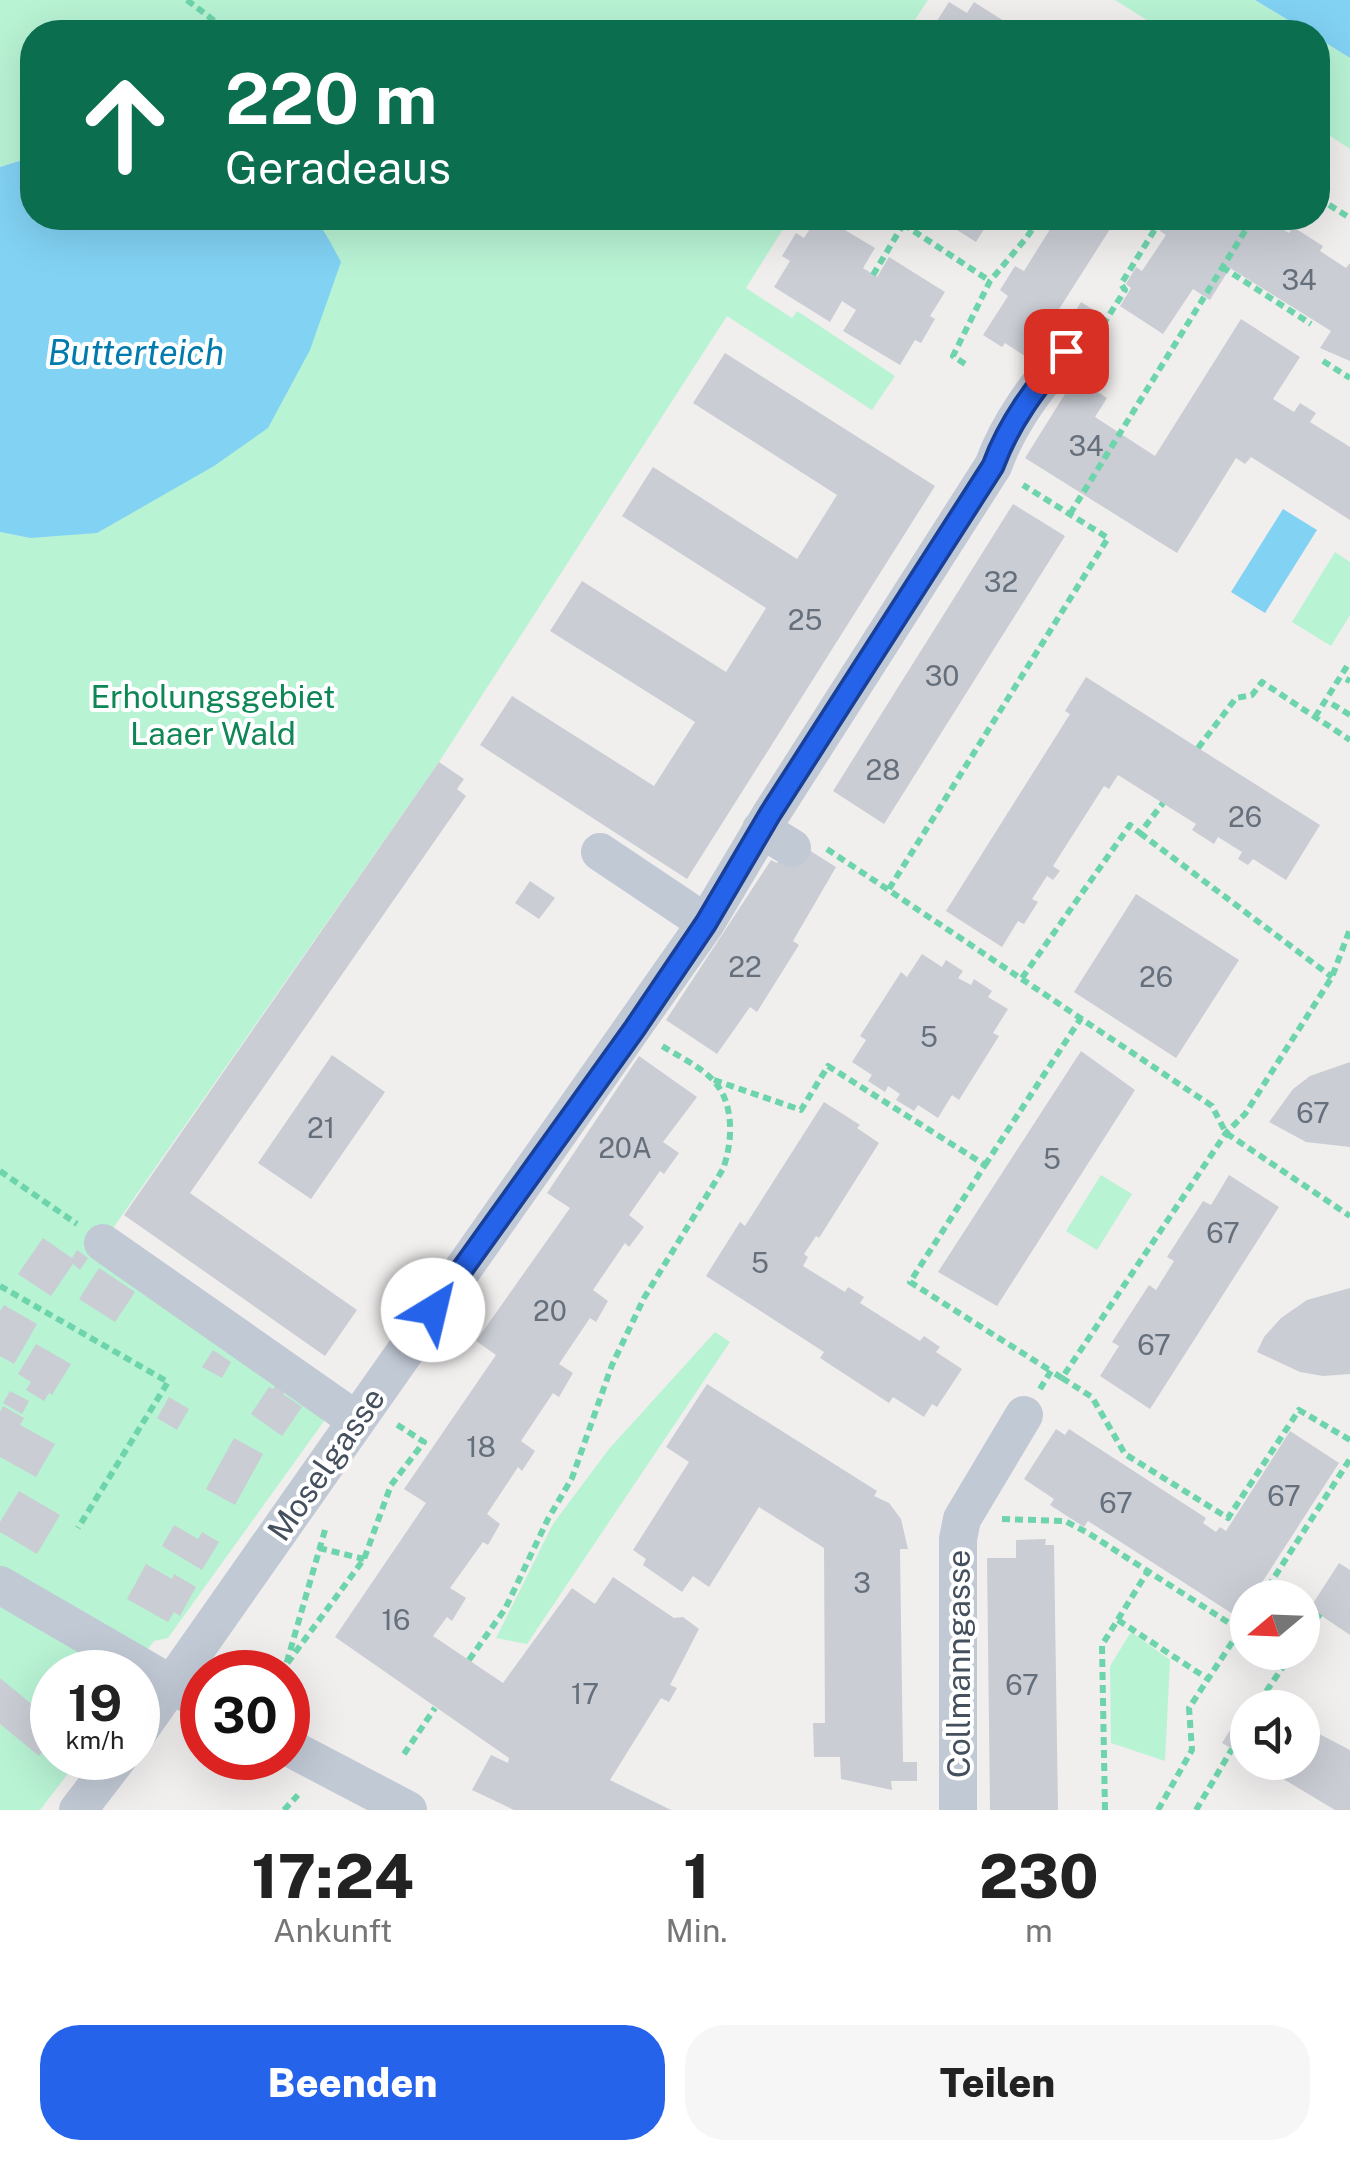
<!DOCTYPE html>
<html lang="de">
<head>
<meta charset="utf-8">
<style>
  :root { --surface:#fff; --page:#f6f6f6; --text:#222; --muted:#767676; --accent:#2563eb }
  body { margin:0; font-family:"Public Sans",sans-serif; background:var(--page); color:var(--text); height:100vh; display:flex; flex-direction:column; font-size:38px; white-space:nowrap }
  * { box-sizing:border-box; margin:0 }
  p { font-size:32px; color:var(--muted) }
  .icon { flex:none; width:55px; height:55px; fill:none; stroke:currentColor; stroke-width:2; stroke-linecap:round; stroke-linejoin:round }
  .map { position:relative; height:1810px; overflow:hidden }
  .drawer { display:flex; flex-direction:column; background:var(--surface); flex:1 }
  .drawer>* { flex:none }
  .hud { position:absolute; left:20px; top:20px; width:1310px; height:210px; border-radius:40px; box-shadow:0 10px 40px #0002; background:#0b6e4f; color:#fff; overflow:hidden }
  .needle { width:65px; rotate:251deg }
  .controls { position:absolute; left:1230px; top:1580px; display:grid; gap:20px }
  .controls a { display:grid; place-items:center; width:90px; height:90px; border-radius:50%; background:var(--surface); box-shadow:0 10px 40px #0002; font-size:50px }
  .speed { position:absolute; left:30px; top:1650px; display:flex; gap:20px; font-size:50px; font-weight:700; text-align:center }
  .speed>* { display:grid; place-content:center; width:130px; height:130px; border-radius:50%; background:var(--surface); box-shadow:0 10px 40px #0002; line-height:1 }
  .speed small { font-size:25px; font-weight:400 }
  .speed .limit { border:15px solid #d22; background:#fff; color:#111 }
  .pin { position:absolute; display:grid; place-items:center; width:85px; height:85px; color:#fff; margin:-42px; border-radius:20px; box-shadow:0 5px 15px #0006 }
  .me { position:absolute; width:110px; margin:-55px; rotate:36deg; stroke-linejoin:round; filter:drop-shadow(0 0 8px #0008) }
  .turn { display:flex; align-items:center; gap:35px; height:210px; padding:0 40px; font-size:45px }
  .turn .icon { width:130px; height:130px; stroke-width:2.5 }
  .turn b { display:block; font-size:70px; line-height:85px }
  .eta { display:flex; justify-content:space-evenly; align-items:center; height:170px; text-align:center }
  .eta b { font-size:60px; font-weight:800; line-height:70px }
  .action { display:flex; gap:20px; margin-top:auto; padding:20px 40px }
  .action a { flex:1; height:115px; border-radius:40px; background:var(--accent); color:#fff; font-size:40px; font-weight:800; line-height:115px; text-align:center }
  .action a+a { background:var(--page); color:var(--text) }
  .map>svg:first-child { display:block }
</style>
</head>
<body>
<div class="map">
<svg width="1350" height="1810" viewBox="0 0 1350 1810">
  <rect width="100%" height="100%" fill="#f1eeee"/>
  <path fill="#b8f3d4" d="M0,0H928L907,32H32V157L0,167Z
    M1115,0H1255L1308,32H1166Z
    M1318,38L1350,58V149L1318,128Z
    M311,218H790L746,288L792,318L797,311L895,376L872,410L727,316L439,762L97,1251L327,1417L168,1638L154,1641L129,1672H52V1758H80L40,1810H0V532L30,538L319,221Z
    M1335,552L1350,562V615L1331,646L1292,622Z
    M1101,1175L1132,1194L1097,1250L1066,1231Z
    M715,1332L730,1342L527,1644L496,1638L553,1524L609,1449Z
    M1131,1632L1170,1660L1165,1761L1111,1743L1110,1666Z"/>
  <path fill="#82d2f4" d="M1255,0H1350V58L1318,38V32H1308Z
    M32,157V218H237L261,220L267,218C321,217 315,214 341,262L310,350L268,428L214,466L97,533L30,538L0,532V167Z
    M1283,509L1317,530L1265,613L1231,592Z"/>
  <path fill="#cacdd4" d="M949,2L967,13L974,2L1004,21L997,32H930Z
    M817,218H825L875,248L863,268L877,277L889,257L945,292L930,316L935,319L921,343L915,340L900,365L843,331L856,310L842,301L830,322L774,287L790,261L782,256L796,233L804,238Z
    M938,218H991L976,242Z
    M1057,218H1117L1028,358L1005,343L1002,347L983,335L1008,296L1000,290L1015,266L1024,271Z
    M1167,218H1216L1232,227L1239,218H1265L1289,233L1293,227L1323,246L1320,251L1346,268L1350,263V361L1320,348L1331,331L1230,268L1210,300L1193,289L1163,334L1120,306L1131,288L1126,284L1136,267L1142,271L1166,235L1160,231Z
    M1081,302L1103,316L1077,359L1055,344Z
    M1241,319L1300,357L1273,399L1294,412L1300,403L1316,413L1310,422L1350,447V520L1251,457L1245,464L1236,458L1177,553L1025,458L1075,378L1107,398L1095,417L1155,456Z
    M725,353L935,486L687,879L480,745L512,696L654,786L695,722L550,631L582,581L726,672L766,608L622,516L653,467L797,559L837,495L693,403Z
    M1013,504L1065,536L884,824L833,791Z
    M1086,677L1320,825L1286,880L1253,859L1248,865L1238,859L1242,852L1218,837L1214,844L1192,830L1196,824L1118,775L1109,789L1104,786L1053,866L1060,871L1053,880L1047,876L1032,899L1038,902L1024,924L1018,921L1002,947L946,911L1070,714L1065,711Z
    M439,762L464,779L457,789L466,796L190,1193L357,1310L325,1356L124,1215Z
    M801,845L836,867L793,941L799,945L757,1012L750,1007L717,1054L666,1020L771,860L777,863L782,857Z
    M530,881L555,898L539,919L515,903Z
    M1136,894L1239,960L1176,1058L1074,992Z
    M922,954L942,967L946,960L963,971L958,978L971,985L974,979L992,991L988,997L1008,1009L993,1033L999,1036L959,1100L952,1095L938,1118L918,1105L914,1111L896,1100L900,1094L888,1086L885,1092L868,1081L872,1075L852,1062L866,1040L860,1036L901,972L907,977Z
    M1081,1051L1135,1090L997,1306L938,1272Z
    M332,1055L385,1092L311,1199L258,1163Z
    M639,1056L697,1097L663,1142L679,1153L664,1174L660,1171L629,1215L644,1227L629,1247L625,1243L593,1290L608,1301L596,1322L590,1318L559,1364L573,1373L559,1397L553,1393L521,1441L535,1451L522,1471L518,1467L487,1514L500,1524L488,1545L483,1542L450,1588L466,1598L452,1621L447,1617L433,1636L503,1683L572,1588L595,1604L613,1577L674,1618L683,1617L699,1629L670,1685L677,1688L669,1702L661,1698L610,1780L671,1810H514L472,1790L491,1755L508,1763L509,1758L335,1637L426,1503L404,1489L496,1355L476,1341L570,1208L547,1193Z
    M1350,1062V1147L1306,1142L1269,1122L1293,1089L1310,1076Z
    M824,1102L860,1125L857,1128L879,1143L819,1238L816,1236L804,1254L808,1257L803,1266L845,1292L848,1287L864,1297L860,1303L920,1341L924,1336L940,1347L936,1352L962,1369L937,1407L932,1404L924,1417L893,1397L889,1403L820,1358L824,1352L706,1276L740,1222L745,1226Z
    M1229,1175L1279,1207L1150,1409L1100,1376L1119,1346L1112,1342L1149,1285L1156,1290L1174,1261L1167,1257L1203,1201L1211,1205Z
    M43,1238L72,1258L77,1250L88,1258L80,1270L73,1264L51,1296L18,1274Z
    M99,1268L135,1292L115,1322L79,1299Z
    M1350,1288V1374L1323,1376L1300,1372L1257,1352L1264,1337L1281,1318L1307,1300Z
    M4,1305L37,1324L14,1364L0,1356V1311Z
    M36,1344L71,1364L52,1395L49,1393L44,1401L26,1390L31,1382L18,1374Z
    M213,1350L231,1362L222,1378L202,1367Z
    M280,1379L289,1385L283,1394L302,1407L282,1436L251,1414L269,1387L273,1389Z
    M707,1384L877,1491L874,1496L889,1503L901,1519L908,1549H900L903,1762H917V1781H891L892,1790L841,1779L840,1757H814L813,1723H825L824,1548L759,1507L709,1587L693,1576L682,1592L643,1565L646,1559L633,1550L689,1462L666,1447Z
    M10,1391L29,1401L22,1414L3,1403Z
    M169,1397L189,1409L177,1430L157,1418Z
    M3,1406L24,1418L20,1425L55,1444L36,1477L0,1457V1412Z
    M1056,1429L1065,1435L1069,1429L1206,1518L1203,1523L1216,1532L1220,1527L1226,1531L1290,1431L1339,1463L1252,1598H1248V1604L1239,1618L1088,1521L1084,1527L1050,1505L1054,1499L1024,1479Z
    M234,1438L263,1454L235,1505L206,1489Z
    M19,1491L60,1515L37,1554L0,1532V1522Z
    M174,1525L198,1539L202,1532L219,1542L202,1570L162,1546Z
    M1046,1539L1045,1545H1054L1058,1810H990L987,1558H1016V1540Z
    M1339,1563L1350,1570V1635L1310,1608Z
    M146,1564L172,1579L174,1574L196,1587L180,1616L174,1612L168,1622L127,1599Z
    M0,1678L52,1721V1739L39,1756L0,1724Z
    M1250,1698L1269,1708H1248V1758L1222,1743Z
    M1302,1725L1350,1750V1810H1335L1255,1762H1302Z"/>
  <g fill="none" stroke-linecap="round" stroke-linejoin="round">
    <path stroke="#6dd4ab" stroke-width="6" stroke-dasharray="8 5" stroke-linecap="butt" d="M187,0L229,32
      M1318,198L1350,218
      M903,224L990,281
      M1222,267L1311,324
      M873,275L907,218
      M1096,336L1125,290L1121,284L1162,218
      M1323,361L1350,378
      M965,364L953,356L990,281L1027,237L1040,218
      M1070,514L1253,218
      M1346,679L1350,681
      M1332,704L1350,715
      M1315,717L1349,663
      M1198,748L1236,698L1252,695L1262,682L1350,740
      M1140,833L1332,977
      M827,849L1212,1106L1226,1133L1350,1216
      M889,889L1108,538L1023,485
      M1022,978L1130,825L1140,833L1163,803
      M714,1080L801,1110L828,1066L985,1165L910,1282L1051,1371
      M985,1165L1081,1018
      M0,1171L77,1224
      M0,1286L168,1382L78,1528
      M1062,1378L1092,1397L1125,1454L1228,1518L1299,1410L1350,1440
      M1040,1389L1051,1371L1062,1378L1226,1133L1245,1114L1332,977L1350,929
      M1002,1519L1065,1521L1088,1533L1248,1635
      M325,1530L286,1665L364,1559L391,1485L424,1442L396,1424
      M319,1548L364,1559
      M1261,1598L1350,1459
      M1118,1620L1208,1679
      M1302,1639L1320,1614
      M1275,1652L1288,1661
      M469,1660L505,1609L548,1519L572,1478L612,1365L644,1298L723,1169C733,1141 735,1102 712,1079C698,1065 676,1055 659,1044
      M1259,1702L1293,1652
      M404,1754L435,1708
      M284,1810L298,1795
      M1105,1810L1102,1645L1148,1571
      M1158,1810L1192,1750L1189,1708L1248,1618
      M1196,1810L1232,1749"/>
    <path stroke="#c1c9d5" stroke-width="38" d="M761,829L792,848
      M600,852L706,923
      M103,1243L356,1420
      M0,1585L202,1702
      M138,1732L706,923L771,814L993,466C1009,422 1036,387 1066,351
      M288,1747L408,1810
      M78,1810L118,1758
      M958,1810V1539L962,1519L1024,1415"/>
  </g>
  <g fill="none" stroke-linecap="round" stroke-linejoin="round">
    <defs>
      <path id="route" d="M433,1310L635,1028L706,923L770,814L993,466C1009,422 1036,387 1066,351"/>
    </defs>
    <use href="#route" stroke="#184099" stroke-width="25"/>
    <use href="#route" stroke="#2563eb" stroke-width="18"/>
  </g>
  <g text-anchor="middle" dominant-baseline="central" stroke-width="8" stroke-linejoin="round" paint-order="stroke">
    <g font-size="28" fill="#666f7c">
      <text x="1299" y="279">34</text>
      <text x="1086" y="445">34</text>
      <text x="1001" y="581">32</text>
      <text x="805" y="619">25</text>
      <text x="942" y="675">30</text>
      <text x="883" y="769">28</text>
      <text x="1245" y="816">26</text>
      <text x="745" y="966">22</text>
      <text x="1156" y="976">26</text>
      <text x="929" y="1036">5</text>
      <text x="1313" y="1112">67</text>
      <text x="321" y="1127">21</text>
      <text x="625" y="1147">20A</text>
      <text x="1052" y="1158">5</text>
      <text x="1223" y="1232">67</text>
      <text x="760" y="1262">5</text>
      <text x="550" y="1310">20</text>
      <text x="1154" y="1344">67</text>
      <text x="481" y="1446">18</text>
      <text x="1284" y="1495">67</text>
      <text x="1116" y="1502">67</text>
      <text x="862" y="1582">3</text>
      <text x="396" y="1619">16</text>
      <text x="1022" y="1684">67</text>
      <text x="585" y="1693">17</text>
    </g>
    <g font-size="32" fill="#0e8655" stroke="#fff">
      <text x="213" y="696">Erholungsgebiet<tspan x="213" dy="37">Laaer Wald</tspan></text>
    </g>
    <g font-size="32" fill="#45505e" stroke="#fff">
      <text transform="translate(326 1464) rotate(-55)">Moselgasse</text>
      <text transform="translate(958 1664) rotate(-90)">Collmanngasse</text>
    </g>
    <g font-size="35" font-style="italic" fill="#017aad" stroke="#fff">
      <text x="136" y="352">Butterteich</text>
    </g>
  </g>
</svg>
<div class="controls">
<a><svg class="needle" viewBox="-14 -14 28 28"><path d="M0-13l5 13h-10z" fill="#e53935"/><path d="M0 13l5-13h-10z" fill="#767676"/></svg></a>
<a><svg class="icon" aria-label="sound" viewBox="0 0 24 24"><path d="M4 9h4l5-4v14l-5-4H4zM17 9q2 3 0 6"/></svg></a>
</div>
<div class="speed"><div>19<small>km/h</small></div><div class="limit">30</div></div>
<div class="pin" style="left:1066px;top:351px;background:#d93025"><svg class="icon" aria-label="arrive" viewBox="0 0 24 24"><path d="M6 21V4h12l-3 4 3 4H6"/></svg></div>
<svg class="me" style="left:433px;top:1310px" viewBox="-20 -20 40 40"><circle r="19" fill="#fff"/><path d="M0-13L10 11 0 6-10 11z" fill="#2563eb"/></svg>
<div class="hud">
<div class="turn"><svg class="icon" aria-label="ahead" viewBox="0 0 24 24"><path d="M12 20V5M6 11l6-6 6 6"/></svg><div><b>220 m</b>Geradeaus</div></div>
</div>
</div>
<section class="drawer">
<div class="eta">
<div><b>17:24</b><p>Ankunft</p></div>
<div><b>1</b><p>Min.</p></div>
<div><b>230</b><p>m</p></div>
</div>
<div class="action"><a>Beenden</a><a>Teilen</a></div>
</section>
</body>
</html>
